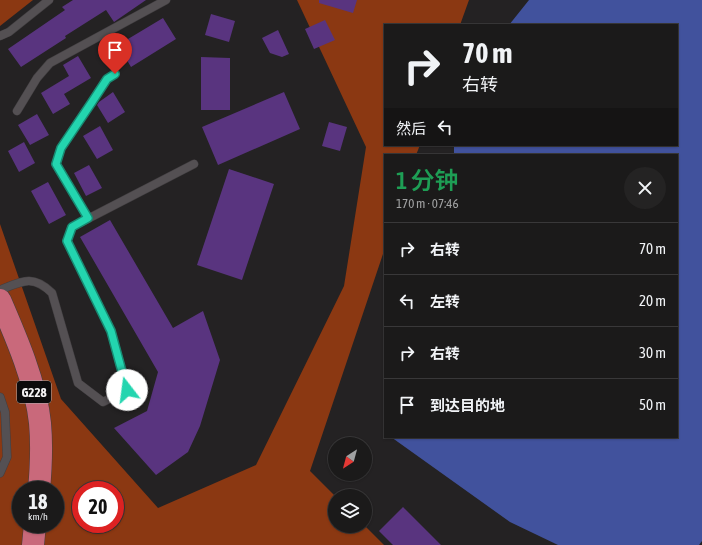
<!DOCTYPE html>
<html lang="zh">
<head>
<meta charset="utf-8">
<style>
  :root { --surface:#1b1a1a; --page:#242323; --text:#f1f3f6; --muted:#a0a1a2; --line:#393839 }
  body { margin:0; font-family:"Asap Condensed","Noto Sans SC",sans-serif; background:var(--page); color:var(--text); height:100vh; display:flex; flex-direction:column; font-size:15px; white-space:nowrap }
  * { box-sizing:border-box; margin:0 }
  p { font-size:13px; color:var(--muted) }
  .icon { flex:none; width:22px; height:22px; fill:none; stroke:currentColor; stroke-width:2; stroke-linecap:round; stroke-linejoin:round }
  .map { position:relative; flex:1; overflow:hidden }
  .side { position:absolute; left:384px; top:154px; width:294px; height:284px; display:flex; flex-direction:column; background:var(--surface); border-radius:0px; box-shadow:0 1px 3px #0004,0 0 0 1px var(--line) }
  .side>* { flex:none }
  .hud { position:absolute; left:384px; top:24px; width:294px; height:122px; border-radius:0px; box-shadow:0 1px 3px #0004,0 0 0 1px var(--line); background:#1b1a1a; color:var(--text); overflow:hidden }
  .needle { width:26px; rotate:216deg }
  .fabs { position:absolute; left:328px; top:437px; display:grid; gap:8px }
  .fabs a { display:grid; place-items:center; width:44px; height:44px; border-radius:50%; background:var(--surface); box-shadow:0 1px 3px #0004,0 0 0 1px var(--line); font-size:20px }
  .speed { position:absolute; left:12px; top:481px; display:flex; gap:8px; font-size:20px; font-weight:700; text-align:center }
  .speed>* { display:grid; place-content:center; width:52px; height:52px; border-radius:50%; background:var(--surface); box-shadow:0 1px 3px #0004,0 0 0 1px var(--line); line-height:1 }
  .speed small { font-size:10px; font-weight:400 }
  .speed .limit { border:6px solid #d22; background:#fff; color:#111 }
  .pin { position:absolute; display:grid; place-items:center; width:34px; height:34px; color:#fff; margin:-41px -17px; border-radius:50% 50% 50% 0; rotate:-45deg; box-shadow:0 0 4px #0007 }
  .pin .icon { rotate:45deg }
  .me { position:absolute; width:44px; margin:-22px; rotate:345deg; stroke-linejoin:round; filter:drop-shadow(0 0 3px #0008) }
  .turn { display:flex; align-items:center; gap:14px; height:84px; padding:0 12px; font-size:18px }
  .turn .icon { width:52px; height:52px; stroke-width:2.5 }
  .turn b { display:block; font-size:28px; line-height:34px }
  .then { display:flex; align-items:center; height:38px; padding:0 12px; background:#0003; gap:8px; font-size:15px }
  .round { display:grid; place-items:center; flex:none; width:42px; height:42px; border-radius:21px; background:var(--page) }
  .headline { display:flex; align-items:center; justify-content:space-between; height:68px; padding:0 12px }
  h1 { font-size:24px; font-weight:600; line-height:30px; color:#1e9e55 }
  ul { padding:0; list-style:none }
  li { display:flex; align-items:center; gap:12px; height:52px; padding:0 12px; border-top:1px solid var(--line) }
  li div { flex:1 }
  li b { display:block; font-size:15px }
  li em { font-style:normal }
  .map>svg:first-child { display:block }
</style>
</head>
<body>
<div class="map">
<svg width="702" height="545" viewBox="0 0 702 545">
  <rect width="100%" height="100%" fill="#242223"/>
  <path fill="#8b3812" fill-rule="evenodd" d="M0,0H33L0,26Z
    M297,0H469L460,25H385V145H420L416,155H385V248L310,471L335,496V526H365L384,545H0V224L61,399L158,508L256,465L344,286L366,147ZM21,490H55V524H21ZM81,490H115V524H81Z"/>
  <path fill="#41529d" d="M529,0H702V541L699,545H558L510,522L391,437H677V155H454V145H677V25H509Z"/>
  <path fill="#59347f" d="M73,0H146L114,22L106,10L65,36L66,38L21,67L8,49L65,10L62,7Z
    M319,0H357L353,13L319,3Z
    M211,14L235,21L229,42L205,35Z
    M163,18L176,39L131,67L118,45Z
    M325,20L335,40L314,49L305,29Z
    M278,30L289,54L282,57L270,53L262,38Z
    M78,56L91,78L64,94L70,104L53,114L41,93L69,76L63,65Z
    M201,57L230,58V110H201Z
    M113,92L125,112L108,123L97,105L99,102Z
    M284,92L300,129L218,165L202,127Z
    M37,114L49,135L30,145L18,125Z
    M329,122L347,127L340,151L322,146Z
    M100,126L113,150L97,159L83,136Z
    M24,142L35,163L19,172L8,151Z
    M89,165L102,188L86,196L74,173Z
    M229,169L274,184L242,280L197,265Z
    M48,182L66,215L49,224L31,191Z
    M110,220L173,328L203,311L220,360L200,426L188,452L156,475L114,428L147,411L158,372L80,237Z
    M403,507L441,545H393L379,531Z"/>
  <g fill="none" stroke-linecap="round" stroke-linejoin="round">
    <defs>
      <path id="lane" d="M0,36L9,32L49,0
        M17,111L37,78L50,63L166,0
        M88,218L56,164L61,148L107,79L115,74
        M0,290C22,281 33,274 52,293L78,383L103,402L127,390L111,331L67,241L72,227L194,164
        M0,397L5,412L7,457L0,473"/>
      <path id="highway" d="M0,300C16,337 36,383 40,423C42,445 41,468 39,490
        M33,545L35,524"/>
    </defs>
    <use href="#lane" stroke="#413e40" stroke-width="9"/>
    <use href="#highway" stroke="#413e40" stroke-width="23"/>
    <use href="#lane" stroke="#545053" stroke-width="8"/>
    <use href="#highway" stroke="#c9697b" stroke-width="22"/>
  </g>
  <g fill="none" stroke-linecap="round" stroke-linejoin="round">
    <defs>
      <path id="route" d="M115,74L107,79L92,102L61,148L56,164L88,218L72,227L67,241L111,331L127,390"/>
    </defs>
    <use href="#route" stroke="#178a72" stroke-width="10"/>
    <use href="#route" stroke="#23d5af" stroke-width="7"/>
  </g>
  <g text-anchor="middle" dominant-baseline="central" stroke-width="4" stroke-linejoin="round" paint-order="stroke">
    <rect fill="#0d0b0c" stroke="#afadae" stroke-width="1" x="17" y="381" width="34" height="22" rx="3"/>
    <g font-size="13" font-weight="bold" fill="#f5f3f4">
      <text x="34" y="392">G228</text>
    </g>
  </g>
</svg>
<div class="fabs">
<a><svg class="needle" viewBox="-14 -14 28 28"><path d="M0-13l5 13h-10z" fill="#e53935"/><path d="M0 13l5-13h-10z" fill="#a0a1a2"/></svg></a>
<a><svg class="icon" aria-label="layers" viewBox="0 0 24 24"><path d="M12 4l9 5-9 5-9-5zM3 14l9 5 9-5"/></svg></a>
</div>
<div class="speed"><div>18<small>km/h</small></div><div class="limit">20</div></div>
<div class="pin" style="left:115px;top:74px;background:#d93025"><svg class="icon" aria-label="arrive" viewBox="0 0 24 24"><path d="M6 21V4h12l-3 4 3 4H6"/></svg></div>
<svg class="me" style="left:127px;top:390px" viewBox="-20 -20 40 40"><circle r="19" fill="#fff"/><path d="M0-13L10 11 0 6-10 11z" fill="#23d5af"/></svg>
<div class="hud">
<div class="turn"><svg class="icon" aria-label="right" viewBox="0 0 24 24"><path d="M7 20v-9h11M14 6l5 5-5 5"/></svg><div><b>70 m</b>右转</div></div>
<div class="then">然后<svg class="icon" aria-label="left" viewBox="0 0 24 24"><path d="M17 20v-9H6M10 6l-5 5 5 5"/></svg></div>
</div>
<section class="side">
<div class="headline"><div><h1>1 分钟</h1><p>170 m · 07:46</p></div><a class="round"><svg class="icon" aria-label="close" viewBox="0 0 24 24"><path d="M6 6l12 12M18 6L6 18"/></svg></a></div>
<ul>
<li><svg class="icon" aria-label="right" viewBox="0 0 24 24"><path d="M7 20v-9h11M14 6l5 5-5 5"/></svg><div><b>右转</b></div><em>70 m</em></li>
<li><svg class="icon" aria-label="left" viewBox="0 0 24 24"><path d="M17 20v-9H6M10 6l-5 5 5 5"/></svg><div><b>左转</b></div><em>20 m</em></li>
<li><svg class="icon" aria-label="right" viewBox="0 0 24 24"><path d="M7 20v-9h11M14 6l5 5-5 5"/></svg><div><b>右转</b></div><em>30 m</em></li>
<li><svg class="icon" aria-label="arrive" viewBox="0 0 24 24"><path d="M6 21V4h12l-3 4 3 4H6"/></svg><div><b>到达目的地</b></div><em>50 m</em></li>
</ul>
</section>
</div>
</body>
</html>
